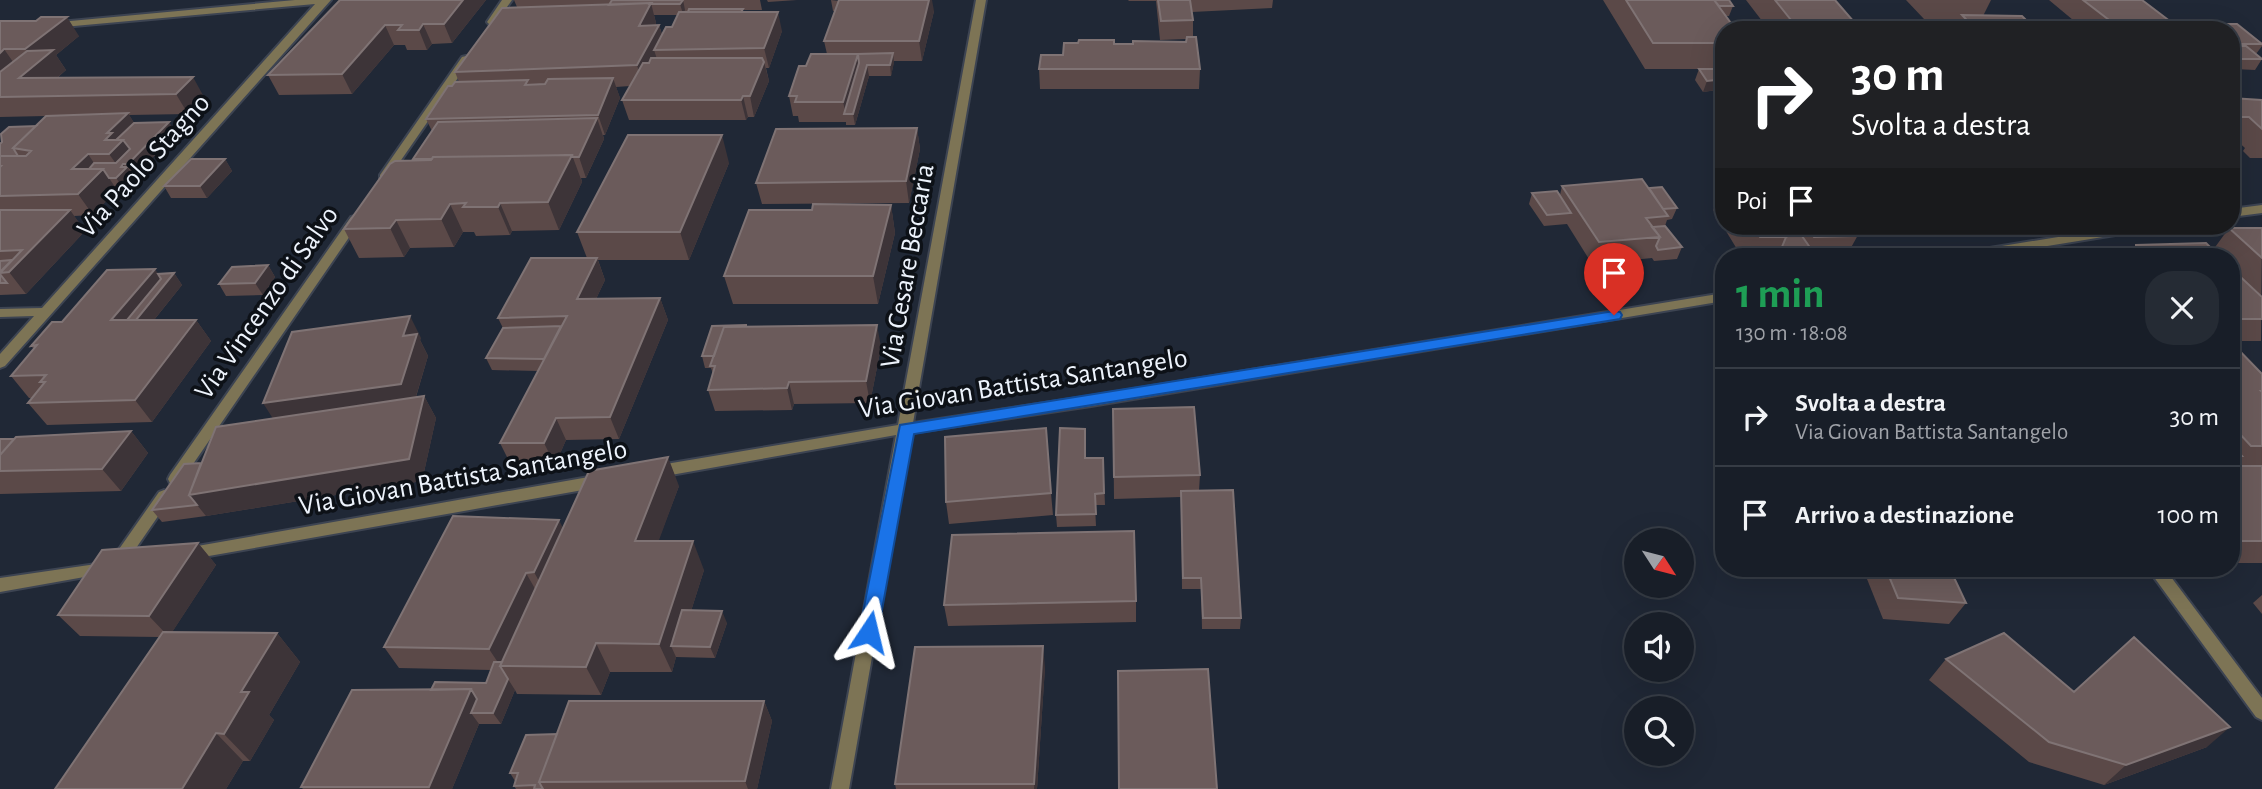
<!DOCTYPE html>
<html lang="it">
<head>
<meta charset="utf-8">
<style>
  :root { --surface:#181e28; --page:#252b34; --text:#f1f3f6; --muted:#9fa2a8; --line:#363c45 }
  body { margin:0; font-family:"Alegreya Sans",sans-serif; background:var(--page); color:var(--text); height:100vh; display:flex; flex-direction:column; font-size:26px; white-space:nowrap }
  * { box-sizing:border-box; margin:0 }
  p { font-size:23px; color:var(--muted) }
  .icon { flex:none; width:38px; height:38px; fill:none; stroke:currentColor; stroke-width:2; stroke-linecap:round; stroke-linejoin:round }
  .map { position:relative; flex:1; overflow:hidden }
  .sheet { position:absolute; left:1715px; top:248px; width:525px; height:329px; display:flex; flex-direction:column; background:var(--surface); border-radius:28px; box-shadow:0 7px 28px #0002,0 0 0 2px var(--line) }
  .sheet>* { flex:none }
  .banner { position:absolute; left:1715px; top:21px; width:525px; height:214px; border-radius:28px; box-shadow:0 7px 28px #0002,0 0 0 2px var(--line); background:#202124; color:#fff; overflow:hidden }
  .needle { width:46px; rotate:126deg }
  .fabs { position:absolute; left:1624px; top:528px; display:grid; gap:14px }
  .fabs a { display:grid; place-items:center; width:70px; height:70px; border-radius:50%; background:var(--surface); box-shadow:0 7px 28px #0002,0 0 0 2px var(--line); font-size:35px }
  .pin { position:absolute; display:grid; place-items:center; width:60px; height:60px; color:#fff; margin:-72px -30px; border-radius:50% 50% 50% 0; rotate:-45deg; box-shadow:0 0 7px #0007 }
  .pin .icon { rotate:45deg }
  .me { position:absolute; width:77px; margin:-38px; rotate:10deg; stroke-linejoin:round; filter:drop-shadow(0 0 5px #0008) }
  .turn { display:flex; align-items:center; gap:24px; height:147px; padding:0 21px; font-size:32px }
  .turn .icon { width:91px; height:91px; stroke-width:2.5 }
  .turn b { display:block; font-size:49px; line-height:60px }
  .then { display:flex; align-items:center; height:66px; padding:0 21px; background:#0003; gap:14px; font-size:26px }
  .round { display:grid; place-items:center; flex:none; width:74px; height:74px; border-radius:28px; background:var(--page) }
  .headline { display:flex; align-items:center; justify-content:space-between; height:119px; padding:0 21px }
  h1 { font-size:42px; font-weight:700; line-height:52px; color:#1e9e55 }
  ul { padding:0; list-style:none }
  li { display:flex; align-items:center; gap:21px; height:98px; padding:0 21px; border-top:2px solid var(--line) }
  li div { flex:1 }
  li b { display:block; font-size:26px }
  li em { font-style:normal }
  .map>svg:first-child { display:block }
</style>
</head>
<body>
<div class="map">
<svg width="2262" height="789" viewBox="0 0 2262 789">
  <rect width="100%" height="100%" fill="#202836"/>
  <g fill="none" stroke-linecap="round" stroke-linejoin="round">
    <defs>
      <path id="minor" d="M295,0H331L5,366L0,368V354L34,316L0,317V309L42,308L315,4L52,28L47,25L49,23Z
        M502,0H512L495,24H489L487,22Z
        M976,0H986L913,423L1091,396L1724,293V301L1091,406L911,433L849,789H831L896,435L654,478L649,476L647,472L649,468L654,466L898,425Z
        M466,56L471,59L388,179H380V175L462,57Z
        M2262,205V213L2231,217V209Z
        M355,216L361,220L180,483H170L168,479L170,475L351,217Z
        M2126,226H2152L2146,230L1980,257H1953L1959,253Z
        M600,475L605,477L608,481L605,485L600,487L186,560L180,558L178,554L180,550L186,548Z
        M164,490L169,492L172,496L123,567L114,568L107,573L0,592V578L110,562L159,492Z
        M2148,569H2165L2262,698V720L2256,717Z"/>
    </defs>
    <use href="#minor" stroke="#3d4452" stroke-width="4"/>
    <use href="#minor" fill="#7d7455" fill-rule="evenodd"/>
  </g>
  <path fill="#5b4948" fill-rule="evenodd" d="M340,0H486L452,43L432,44L427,50H407L405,45H394L352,94L279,95L268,75Z
    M514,0H760L762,10H743V12L782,31L769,68H766L769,81L754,117H748L746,120H629L622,100L630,86L616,87L620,98L605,135H603L604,139L586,178H581L582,182L559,230L512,231L510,235L476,236L474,232H463L454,247L410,248L404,257L359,258L344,229L414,161L413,159L432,131L426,119L452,86L459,82L455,72L517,7ZM654,15H678L672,27L662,34L659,25L655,26L656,23Z
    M767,0H797L768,2Z
    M831,0L934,11L922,61H894L891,76H869L855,125H846V122H799L798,116H793L789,96L806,66L827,54L824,41L835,11H833Z
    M1128,0H1273L1272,8L1192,12L1193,20V37L1200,69L1199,89H1040L1039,69L1063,55L1114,44L1186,42V39L1160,40L1156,1H1129Z
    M1603,0H1729L1733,6L1729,16H1726L1724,30V89L1703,92L1695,80L1699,69H1645Z
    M1746,0H1835L1861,30H1769Z
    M1906,0H1991L1983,16L2036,30H1955L1960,19H1924Z
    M2049,0H2142L2171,22L2166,30H2085Z
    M0,21L79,36L56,55L66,70L57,78L204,97L188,114L129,115L134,123L176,133L136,175H133L135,178L124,189H117L93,215L74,216L85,231L26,294L0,295V144L36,126L46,116L0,117Z
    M2196,24H2237L2262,43V46L2256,54L2262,59L2255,70L2234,69L2231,67V30H2192Z
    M2231,98L2262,100V158H2250L2243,151L2245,148L2234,138L2231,137Z
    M917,128L920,149L909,203L762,204L756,183Z
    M225,159L232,171L207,198H171L164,186Z
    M729,163L689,260H598L605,280L596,299L660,298L668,320L619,439L566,440L555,465H511L500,443L538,371L492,370L486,358L503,328L498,318L587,258L577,232Z
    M1562,186L1649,188L1677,208L1672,219L1667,220L1665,226L1682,247L1677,259L1654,261L1652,258L1592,264L1567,224L1544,226L1529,204L1532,193L1560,195Z
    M1721,189H1724V226H1863L1848,253H1844L1842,257H1750L1748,254H1740L1713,210Z
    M891,205L895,233L878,304H733L724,276L812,210Z
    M2229,228H2262L2261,341H2231V257H2128L2136,245L2213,250Z
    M2032,251L2091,257H2028Z
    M268,265L275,277L263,295L226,296L219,284Z
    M174,273L182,285L154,320H196L211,341L152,422L47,425L28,403L32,398H29L11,376L34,349L31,346L62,322L158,274Z
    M746,326L881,347L870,403L794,404L792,410L715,411L708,390L713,374L711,368H705L702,356Z
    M421,338L420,340L428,356L416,397L424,396L436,418L422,481L206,516L162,522L152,510L201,463L273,419Z
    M2231,342L2262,374V563H2231Z
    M1113,409L1200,475L1199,491L1241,618L1240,629H1202L1201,589H1182L1181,497L1114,499Z
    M131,431L148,453L121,491L0,494V439Z
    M1086,458H1103L1105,505H1095L1096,526L1057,527L1056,515Z
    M679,486L658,541L704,570L691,611L727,623L715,658L676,657L672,672H610L601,695L517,694L515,690L501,724H479L452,789H303L301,787L431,690L486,683L491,670L399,668L384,647L563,528Z
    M1051,493L1053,515L949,524L946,502Z
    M198,543L216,565L172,632L277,633L300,662L269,715L274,720L250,761H243L226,789H55L159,637L80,636L58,615Z
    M1863,569H1950L1966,603L1949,624L1883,619Z
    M2262,595V614L2253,603Z
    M1136,601V622L948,626L944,605Z
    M1946,659L2074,692L2207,747L2104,785L2029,762L1929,680Z
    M1045,667L1037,789H896L895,784Z
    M764,701L772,721L757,789H516L514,786L515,781L510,773L557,734Z"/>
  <path fill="#3d3438" d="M463,0H486L452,43L444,24Z
    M683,0L685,10L683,14L680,4Z
    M929,0H932L934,11L922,61L919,41Z
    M651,3L656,23L645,46L639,26Z
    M778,12L782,31L769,68L764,48Z
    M67,17L79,36L56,55L66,70L35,96L19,78L36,64L25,49Z
    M423,24L432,44L427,50L419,30Z
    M385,25L394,45L352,94L342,74Z
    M659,25L665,45L654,50L657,59L643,86L637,65Z
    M4,49L18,69L0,74V53Z
    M893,53L894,63L891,76L890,65Z
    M858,54L861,74L846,114L843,102Z
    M764,62L769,81L754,117L750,96Z
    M867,65L869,76L855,125L853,114Z
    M193,77L204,97L188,114L176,94Z
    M613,78L620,98L605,135L598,115Z
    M1724,79V89L1703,92L1707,81Z
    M743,96L748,117L746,120L741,100Z
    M128,113L141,134L169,122L176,133L136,175L128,164H123L126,168L127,167L135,178L124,189L116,178L122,172L109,154L105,140L107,133Z
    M597,118L604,139L586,178L579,157Z
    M917,128L920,149L909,203L906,181Z
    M722,135L729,163L689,260L680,232Z
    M88,154L100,172L103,169L117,190L93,215L78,194L72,169Z
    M572,155L582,182L559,230L548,202Z
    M225,159L232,171L207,198L200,186Z
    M500,203L512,231L510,235L498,207Z
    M450,204L463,232L454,247L441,219Z
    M891,205L895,233L878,304L873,276Z
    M70,210L85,231L26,294L9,272Z
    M396,220L410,248L404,257L390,228Z
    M597,258L605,280L586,320L577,299Z
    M268,265L275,277L263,295L255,283Z
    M155,269L165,284L174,273L182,285L137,341L111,320Z
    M660,298L668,320L619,439L610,417Z
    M410,316L421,338L420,340L428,356L413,406L277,425L263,403L403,336Z
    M196,320L211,341L152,422L135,400Z
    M877,325L881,347L870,403L866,381Z
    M789,382L794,404L792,410L787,388Z
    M424,396L436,418L422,481L206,516L189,495Z
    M556,418L566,440L555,465L544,443Z
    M131,431L148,453L121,491L102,469Z
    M668,457L679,486L648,570L635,541Z
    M559,520L570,542L546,594L534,572Z
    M693,541L704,570L680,646H671L676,657L672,672L659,644Z
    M198,543L216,565L169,637L149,616Z
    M526,573L538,594L500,666L503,670L489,649Z
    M722,611L727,623L715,658L710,647Z
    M277,633L300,662L269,715L274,720L250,761L224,734L241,692Z
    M596,643L610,672L601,695L586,667Z
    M1043,646L1045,667L1037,789H1034Z
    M508,679L515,690L501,724L493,713Z
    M471,689L485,710L471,713L479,724L452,789H430L429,787Z
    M764,701L772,721L757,789H748L745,781Z
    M2230,727L2207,747L2104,785L2126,765Z
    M216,733L243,761L226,789H182Z"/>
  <path fill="#6b5b5b" stroke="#7f7374" stroke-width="2" d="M340,0H463L444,24H423L419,30H398L402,25H385L342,74L268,75Z
    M612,0H683L680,4H650L651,3L609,5Z
    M839,0H929L919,41H824Z
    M1158,0H1190L1193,20L1161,21Z
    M1626,0H1714L1736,30H1724V43H1653Z
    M1714,0H1729L1733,6H1719Z
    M1775,0H1835L1861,30H1799Z
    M2083,0H2142L2171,22L2113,23Z
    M651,3L639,26L659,25L637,65L455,72L502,8Z
    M689,9H743L741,12H688Z
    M679,12H778L764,48L654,50L666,27H672Z
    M1962,15L2022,16L2036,30H1976Z
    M41,17H67L25,49H4L0,53V21H36Z
    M2196,24H2237L2262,44H2231V30H2203Z
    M1187,37H1196L1200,69H1039L1041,55H1063L1064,43H1078L1079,40H1114V44H1133V41L1186,42Z
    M2231,46H2246L2262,59H2241L2231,51Z
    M53,50L19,78L193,77L176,94L0,97V72L27,51Z
    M893,53L890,65H867L853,114H844L859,63L858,54Z
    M811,54H858L843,102H795L797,96H789L799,66H806Z
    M651,58H762L764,62L750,96H743L741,100H622L643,63H649Z
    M1699,69H1724V79L1707,81Z
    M613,78L598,115L426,119L448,86H452L455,82L528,80L525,85L545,84L548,79Z
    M2231,98L2262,100V129L2249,117H2239L2231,110Z
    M128,113L107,133H112L105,140H123L109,154H88L72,169H103L78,194L0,196V167L1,166H0V156H26L31,151L13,148L46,116Z
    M597,118L579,157H573L572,155L433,157L432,159H413L438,122Z
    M169,122L128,164H123L121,167H127L116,178H109L103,169H89L94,163H116L130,149L123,140H116L134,123Z
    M36,126L13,148L18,156H0V144L2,142L1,134L9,127Z
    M917,128L906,181L756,183L776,129Z
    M628,135H722L680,232H577Z
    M572,155L548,202L500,203L498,207H463L466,203L450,204L441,219L396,220L390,228L344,229L390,164L395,161L431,160L433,157Z
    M191,159H225L200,186H164Z
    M1642,179L1668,216L1646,218L1660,237L1599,242L1562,186Z
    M1662,187L1677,208L1663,209L1649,188Z
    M1557,191L1571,213L1547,215L1532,193Z
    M813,204L891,205L873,276H724L749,210H812Z
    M0,210H70L9,272L0,273L22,250L0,251Z
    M1665,226L1682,247L1658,250L1656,246L1660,237L1652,227Z
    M1744,226H1779L1786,237H1760L1757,232L1749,233Z
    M1779,226H1795L1811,249H1783L1782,247L1786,237Z
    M1806,226H1855L1859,232H1850L1852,236L1814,237Z
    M2229,228H2262V258Z
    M2206,243L2220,257H2144L2136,248V245Z
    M2032,251L2086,252L2091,257H2037Z
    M531,258H597L577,299L660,298L610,417L556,418L544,443H500L567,316L498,318Z
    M12,260L0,272V261Z
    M268,265L255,283L219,284L232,267Z
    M2231,268L2262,297V319H2231Z
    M155,269L111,320H196L135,400L28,403L45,382H40L46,375L11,376L37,345L31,346L52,322H62L107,270Z
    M174,273L136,320H127L161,279L158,274Z
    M0,274L7,283H0Z
    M410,316L403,336L417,334L401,384L263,403L292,332Z
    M746,325V326L724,327L714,356H702L712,326Z
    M877,325L866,381L789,382L787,388L708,390L715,366H710L724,327Z
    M561,326L544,359L486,358L503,328Z
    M2231,342L2262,374V391H2261L2262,392V446H2251L2239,433H2231Z
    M424,396L409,459L189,495L216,427Z
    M1194,407L1200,475L1114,477L1113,409Z
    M1046,428L1051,493L946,502L945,437Z
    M1060,428L1085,429V458H1103L1104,493L1095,494L1096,514L1056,515Z
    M131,431L102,469L0,471V455L16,437Z
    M0,439H14L0,455Z
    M2231,444L2242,456H2231Z
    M668,457L635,541H693L659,644L596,643L586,667L500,666L589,471Z
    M201,463L189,495L197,505L152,510L184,464Z
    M2231,466H2262V541H2242L2231,527Z
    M1233,490L1241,618H1203L1201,578H1183L1181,491Z
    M453,516L559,520L534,572L526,573L489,649L384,647Z
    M1134,531L1136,601L944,605L952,535Z
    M198,543L149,616L58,615L102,550Z
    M1886,569H1950L1966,603L1898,598Z
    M682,610L722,611L710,647L671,646Z
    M163,632L277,633L241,692H249L224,734L216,733L182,789H55Z
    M2004,633L2074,692L2134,637L2230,727L2126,765L2049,742L1946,659Z
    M1043,646L1034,784H895L915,647Z
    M494,662H502L500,666L508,679L493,713H471L477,699L471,689L431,690L435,682L486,683Z
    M1208,669L1217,789H1119L1118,671Z
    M471,689L429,787H301L352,690Z
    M569,701H764L745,781L539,782Z
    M557,734L539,782L543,789H534L535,785L514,786L518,773H510L526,735Z"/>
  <path fill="#1a73e8" stroke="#114b97" stroke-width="2" d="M1614,311L1620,312L1622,315L1620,319L914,434L878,632L876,638L869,640L862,638L859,632L900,425Z"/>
  <g text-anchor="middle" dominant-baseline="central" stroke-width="7" stroke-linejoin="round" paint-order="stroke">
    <g font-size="28" fill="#edf3fc" stroke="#0d1117">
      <text transform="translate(144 166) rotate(-48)">Via Paolo Stagno</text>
      <text transform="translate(908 266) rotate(-80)">Via Cesare Beccaria</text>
      <text transform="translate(267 303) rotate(-55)">Via Vincenzo di Salvo</text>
      <text transform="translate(1023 384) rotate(-9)">Via Giovan Battista Santangelo</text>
      <text transform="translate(463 478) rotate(-10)">Via Giovan Battista Santangelo</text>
    </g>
  </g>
</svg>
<div class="fabs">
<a><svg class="needle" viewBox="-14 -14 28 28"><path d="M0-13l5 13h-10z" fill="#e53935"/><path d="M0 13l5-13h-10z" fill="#9fa2a8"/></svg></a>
<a><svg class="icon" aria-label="sound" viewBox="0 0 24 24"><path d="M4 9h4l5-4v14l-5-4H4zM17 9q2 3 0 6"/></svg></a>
<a><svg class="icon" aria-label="search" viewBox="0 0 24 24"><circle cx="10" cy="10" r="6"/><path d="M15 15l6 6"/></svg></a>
</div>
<div class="pin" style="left:1614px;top:315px;background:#d93025"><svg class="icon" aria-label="arrive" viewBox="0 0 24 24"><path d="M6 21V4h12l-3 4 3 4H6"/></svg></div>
<svg class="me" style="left:869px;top:632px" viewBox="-20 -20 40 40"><path d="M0-17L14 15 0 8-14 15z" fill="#1a73e8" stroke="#fff" stroke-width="4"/></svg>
<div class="banner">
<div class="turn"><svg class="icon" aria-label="right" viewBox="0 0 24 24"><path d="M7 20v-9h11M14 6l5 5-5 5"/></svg><div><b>30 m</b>Svolta a destra</div></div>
<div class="then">Poi<svg class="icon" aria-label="arrive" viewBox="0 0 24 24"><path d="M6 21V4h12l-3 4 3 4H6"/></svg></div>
</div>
<section class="sheet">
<div class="headline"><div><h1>1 min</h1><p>130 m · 18:08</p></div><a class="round"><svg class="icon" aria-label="close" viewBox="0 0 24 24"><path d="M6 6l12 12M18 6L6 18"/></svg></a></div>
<ul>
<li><svg class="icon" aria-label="right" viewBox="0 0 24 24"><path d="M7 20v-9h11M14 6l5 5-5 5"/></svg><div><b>Svolta a destra</b><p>Via Giovan Battista Santangelo</p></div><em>30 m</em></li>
<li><svg class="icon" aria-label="arrive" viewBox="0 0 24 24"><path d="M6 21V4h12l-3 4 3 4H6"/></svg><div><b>Arrivo a destinazione</b></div><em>100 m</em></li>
</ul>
</section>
</div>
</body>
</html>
